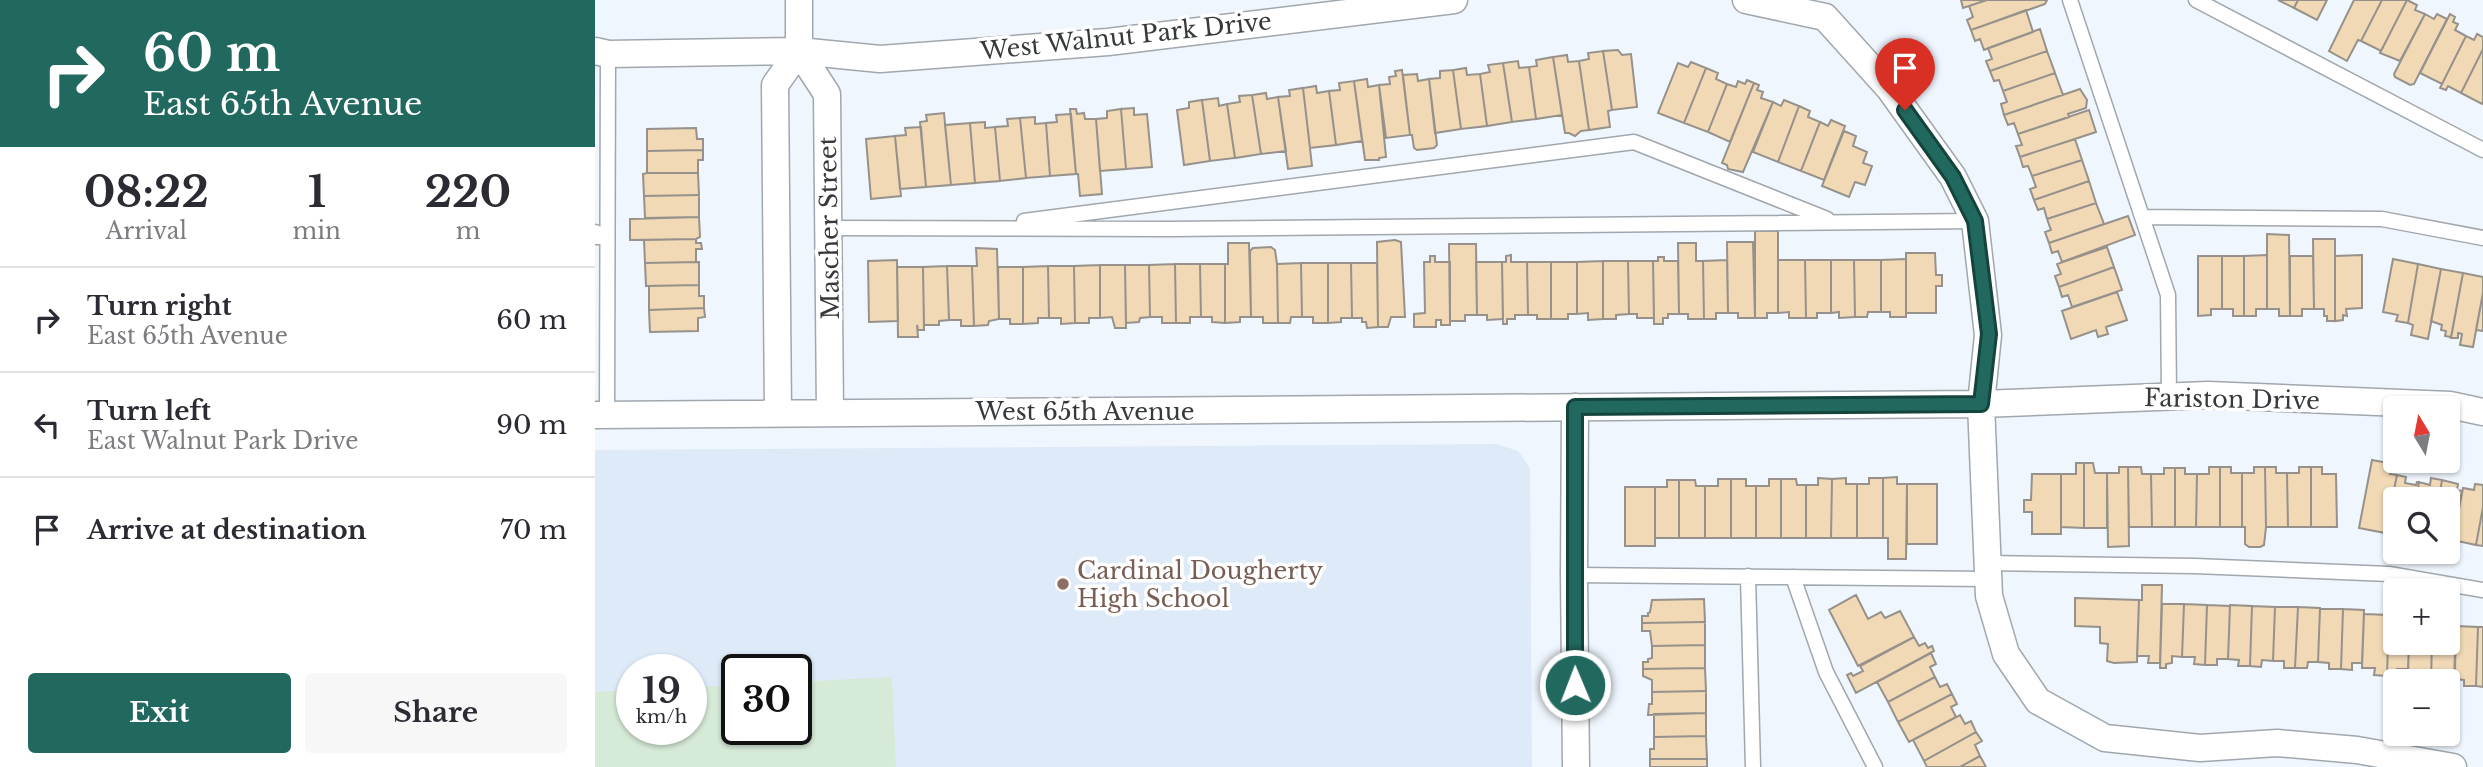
<!DOCTYPE html>
<html lang="en">
<head>
<meta charset="utf-8">
<style>
  :root { --surface:#fff; --page:#f7f7f7; --text:#2b2b33; --muted:#7c7c81; --line:#e1e1e2; --accent:#21695e }
  body { margin:0; font-family:"Libre Baskerville",serif; background:var(--page); color:var(--text); height:100vh; display:flex; flex-direction:column; font-size:26px; white-space:nowrap }
  * { box-sizing:border-box; margin:0 }
  p { font-size:23px; color:var(--muted) }
  .icon { flex:none; width:38px; height:38px; fill:none; stroke:currentColor; stroke-width:2; stroke-linecap:round; stroke-linejoin:round }
  .map { position:relative; flex:1; overflow:hidden }
  .panel { display:flex; flex-direction:column; background:var(--surface); width:595px }
  .panel>* { flex:none }
  .guide { background:#21695e; color:#fff; overflow:hidden }
  .needle { width:46px; rotate:350deg }
  .tools { position:absolute; left:1788px; top:396px; display:grid; gap:14px }
  .tools a { display:grid; place-items:center; width:77px; height:77px; border-radius:7px; background:var(--surface); box-shadow:0 2px 5px #0004; font-size:35px }
  .speed { position:absolute; left:21px; top:654px; display:flex; gap:14px; font-size:35px; font-weight:700; text-align:center }
  .speed>* { display:grid; place-content:center; width:91px; height:91px; border-radius:50%; background:var(--surface); box-shadow:0 2px 5px #0004; line-height:1 }
  .speed small { font-size:18px; font-weight:400 }
  .speed .limit { border:4px solid #111; border-radius:10px; background:#fff; color:#111 }
  .pin { position:absolute; display:grid; place-items:center; width:60px; height:60px; color:#fff; margin:-72px -30px; border-radius:50% 50% 50% 0; rotate:-45deg; box-shadow:0 0 7px #0007 }
  .pin .icon { rotate:45deg }
  .me { position:absolute; width:77px; margin:-38px; rotate:359deg; stroke-linejoin:round; filter:drop-shadow(0 0 5px #0008) }
  .turn { display:flex; align-items:center; gap:24px; height:147px; padding:0 28px; font-size:32px }
  .turn .icon { width:91px; height:91px; stroke-width:2.5 }
  .turn b { display:block; font-size:49px; line-height:60px }
  .eta { display:flex; justify-content:space-evenly; align-items:center; height:119px; text-align:center }
  .eta b { font-size:42px; font-weight:700; line-height:49px }
  .button { display:flex; gap:14px; margin-top:auto; padding:14px 28px }
  .button a { flex:1; height:80px; border-radius:7px; background:var(--accent); color:#fff; font-size:28px; font-weight:700; line-height:80px; text-align:center }
  .button a+a { background:var(--page); color:var(--text) }
  ul { padding:0; list-style:none }
  li { display:flex; align-items:center; gap:21px; height:105px; padding:0 28px; border-top:2px solid var(--line) }
  li div { flex:1 }
  li b { display:block; font-size:26px }
  li em { font-style:normal }
  main { display:flex; flex:1; min-height:0 }
  .map>svg:first-child { display:block }
</style>
</head>
<body>
<main>
<section class="panel">
<div class="guide">
<div class="turn"><svg class="icon" aria-label="right" viewBox="0 0 24 24"><path d="M7 20v-9h11M14 6l5 5-5 5"/></svg><div><b>60 m</b>East 65th Avenue</div></div>
</div>
<div class="eta">
<div><b>08:22</b><p>Arrival</p></div>
<div><b>1</b><p>min</p></div>
<div><b>220</b><p>m</p></div>
</div>
<ul>
<li><svg class="icon" aria-label="right" viewBox="0 0 24 24"><path d="M7 20v-9h11M14 6l5 5-5 5"/></svg><div><b>Turn right</b><p>East 65th Avenue</p></div><em>60 m</em></li>
<li><svg class="icon" aria-label="left" viewBox="0 0 24 24"><path d="M17 20v-9H6M10 6l-5 5 5 5"/></svg><div><b>Turn left</b><p>East Walnut Park Drive</p></div><em>90 m</em></li>
<li><svg class="icon" aria-label="arrive" viewBox="0 0 24 24"><path d="M6 21V4h12l-3 4 3 4H6"/></svg><div><b>Arrive at destination</b></div><em>70 m</em></li>
</ul>
<div class="button"><a>Exit</a><a>Share</a></div>
</section>
<div class="map">
<svg width="1888" height="767" viewBox="0 0 1888 767">
  <rect width="100%" height="100%" fill="#eff6fd"/>
  <path fill="#deeaf7" fill-rule="evenodd" d="M902,444L923,451L935,468L937,767H0V450ZM37,670H96V730H37ZM142,670H201V730H142Z"/>
  <path fill="#d5ead7" d="M297,677L301,767H0V692L37,690V730H96V687L142,685V730H201V682Z"/>
  <path fill="#f1d9b6" stroke="#96918a" stroke-width="2" d="M1366,0H1392L1368,8Z
    M1392,0H1452L1450,4L1376,30L1372,20L1378,17L1374,6Z
    M1683,0H1703L1699,8Z
    M1703,0H1732L1722,20L1699,8Z
    M1759,0H1787L1766,41L1763,40L1752,61L1734,51Z
    M1787,0H1812L1786,51L1766,41Z
    M1812,0L1822,5L1820,10L1830,14L1805,61L1785,53Z
    M1431,10L1438,32L1389,50L1385,39L1380,41L1376,30Z
    M1830,14L1839,19L1842,14L1852,19L1819,84L1815,85L1800,77L1799,74Z
    M1855,14L1860,17L1858,22L1863,24L1860,30L1871,36L1847,84L1825,73Z
    M1445,29L1452,51L1395,71L1391,61L1397,59L1393,48Z
    M1882,34L1888,37V49L1866,93L1853,86L1851,90L1845,88L1871,36L1879,40Z
    M1888,49V102L1887,104L1866,93Z
    M1023,50L1027,55L1036,54L1042,107L1017,110L1008,51Z
    M1008,51L1017,110L1013,111L1015,127L994,130L984,61L994,59L993,53Z
    M1452,51L1460,73L1408,91L1404,80L1399,81L1395,71Z
    M972,55L973,62L984,61L994,130L986,131L980,136L974,133H970L958,57Z
    M958,57L967,115L941,119L934,67L942,66L941,60Z
    M923,61L924,68L934,67L941,119L917,122L908,63Z
    M1096,62L1111,68L1089,123L1063,113L1083,63L1093,67Z
    M908,63L917,122L892,126L885,74L895,72L893,65Z
    M871,68L872,75L885,74L892,126L866,129L858,70Z
    M1111,68L1123,73L1121,79L1132,84L1113,132L1089,123Z
    M807,70L815,135L791,138L784,85L795,84L794,77L801,76L800,71Z
    M858,70L866,129L840,133L834,79L845,78V71Z
    M1460,73L1468,95L1409,115L1406,104L1412,102L1408,91Z
    M822,74L823,81L834,79L842,145L839,148L822,150L819,148L817,135H815L808,75Z
    M772,79L773,87L784,85L791,157L784,158V160H770L759,81Z
    M1152,80L1159,83L1135,142L1113,132L1132,84L1141,87L1143,81L1150,84Z
    M759,81L767,141L741,145L734,91L745,90L744,83Z
    M1159,83L1164,85L1162,90L1168,92L1166,98L1178,102L1148,172L1133,169L1132,165L1127,163Z
    M721,86L722,93L734,91L741,145L715,148L708,88Z
    M708,88L717,166L693,169L683,97L695,96L694,90Z
    M1485,89L1492,100L1491,108L1473,114L1474,117L1423,134L1419,123L1413,125L1409,115Z
    M671,93L672,99L683,97L691,151L666,154L657,95Z
    M657,95L666,154L640,158L632,104L645,102L644,96Z
    M623,98L624,106L632,104L640,158L615,161L607,100Z
    M607,100L615,161L589,165L582,110L594,108V102Z
    M1189,100L1204,106L1183,162L1158,152L1178,102L1186,106Z
    M1204,106L1215,111L1213,117L1225,122L1206,171L1183,162Z
    M539,108V115L552,114L557,167L531,169L526,109Z
    M475,109H481L482,114L489,113L490,119H501L507,194L485,196L483,174H481Z
    M526,109L531,169L505,171L501,119L512,118V111Z
    M1494,110L1501,132L1425,157L1421,146L1427,145L1423,134Z
    M349,113L356,185L331,187L325,122L332,121L331,115Z
    M476,114L481,174L455,176L451,123L462,122L461,115Z
    M440,117V124L451,123L455,176L431,178L425,118Z
    M425,118L431,178L405,181L400,127L413,126L412,119Z
    M1236,120L1250,126L1229,180L1206,171L1225,122L1233,126Z
    M390,122V128L400,127L405,181L380,183L375,123Z
    M375,123L380,183L356,185L350,125Z
    M326,127L331,187L305,189L300,136L311,135L310,128Z
    M101,128L102,139H108V150L52,151V129Z
    M1249,131L1261,136L1258,146L1272,152L1268,163L1277,166L1270,185L1260,182L1254,197L1227,186Z
    M300,136L306,196L276,199L271,139Z
    M1480,139L1487,160L1437,176L1433,166L1428,167L1425,157Z
    M108,150V160H103V173H52V151Z
    M1487,160L1494,181L1439,200L1435,189L1441,187L1437,176Z
    M52,173H103L104,195L49,196L48,174Z
    M1494,181L1501,203L1452,219L1449,208L1443,210L1439,200Z
    M104,195V217L50,218L49,196Z
    M1501,203L1509,224L1454,243L1450,232L1456,230L1452,219Z
    M1533,216L1540,235L1467,262L1463,251L1457,253L1454,243Z
    M104,217L105,237L101,239L35,240V219Z
    M1160,231H1183V313H1172V318H1160Z
    M1672,234L1694,235L1695,316H1684V309H1672Z
    M101,239V243H106L107,249H101V262L50,263L49,240Z
    M1718,239H1740V321H1732V316H1729V309H1719Z
    M800,240L806,242L810,317H796L793,327H783L782,242Z
    M1132,242H1158L1160,318H1143V313H1133Z
    M633,243H654L656,317H645V322L630,323V264H633Z
    M1083,243H1101V261H1108L1109,319H1093V314H1084Z
    M854,244H881L882,315H870V321H855Z
    M676,247L680,250L682,264L683,323H668V317H656L655,251L658,248Z
    M1512,247L1519,267L1464,287L1460,276L1466,274L1462,264Z
    M381,248L402,249L404,319L394,321L393,325L379,326L377,266H382Z
    M1311,253H1340L1341,275H1347V286H1341V313H1311Z
    M916,255V262H932L933,315H920V319H912V324H908L907,262H911V256Z
    M1672,255V309H1661V316H1649V256Z
    M1767,255V308L1751,309L1752,316L1748,315V320L1740,321V256Z
    M835,256H840V262H855V325H846V320H841V327H819V314L830,313L829,262H835Z
    M1603,256H1627V309H1616V315L1603,316Z
    M1627,256H1649V316H1638V309H1627Z
    M1695,256H1718L1719,309H1707V316H1695Z
    M1063,257H1069V261H1083L1084,314H1073V318H1068V324H1059L1058,261H1063Z
    M1311,259V317H1295V312H1286V260Z
    M1798,259L1823,264L1813,323L1801,321L1803,315L1788,312Z
    M302,260L303,321L274,322L273,261Z
    M1132,260L1133,313H1121V319H1109L1108,261Z
    M1183,260H1210L1211,318H1194V312L1183,313Z
    M1210,260H1236V313H1222V318H1211Z
    M1236,260H1259L1260,317L1244,318V312L1236,313Z
    M1259,260H1286V312H1273L1272,317H1260Z
    M1008,261H1033L1034,314L1021,315V319H1008Z
    M1008,261V319L993,320V313L982,314V262Z
    M1033,261H1058L1059,318H1042V314H1034Z
    M104,262V285L51,286L50,263Z
    M881,262H907L908,319L892,320V315H882Z
    M932,262H956V319H942V315H933Z
    M956,262H982V314H973V319H956Z
    M706,263L707,317H696L695,323H683L682,264Z
    M706,263H733V323H718V317H707Z
    M733,263H756L757,318H746V322L733,323Z
    M756,263H782L783,327L772,328L771,322H767V318H757Z
    M580,264H605L606,317H595V323H581Z
    M580,264L581,323H567V317H555L554,265Z
    M605,264H630V323L617,322V317H606Z
    M1823,264L1846,269L1833,339L1816,335L1818,325L1813,323Z
    M505,265H530L531,328H520L517,317L505,318Z
    M505,265V318H494V323H480L479,266Z
    M530,265H554L555,317L545,318L544,322L531,323Z
    M352,266H377L379,326H366V320H354Z
    M352,266L354,320L344,321V325H329L328,267Z
    M453,266L454,318H443V323L428,324V267Z
    M453,266H479L480,323L466,324V318H454Z
    M302,267H328L329,330H323L322,325L323,337H303Z
    M403,267H428V324H415V319H404Z
    M1519,267L1527,290L1477,307L1473,295L1467,297L1464,287Z
    M1846,269L1868,273L1856,337L1850,336L1851,331L1846,330L1847,325L1836,321Z
    M1868,273L1888,277V293L1878,347L1865,345L1867,334L1863,333V338H1856Z
    M104,285V296H109V308L54,310V286Z
    M1522,292L1532,320L1511,327L1513,334L1503,337L1501,330L1476,339L1467,311Z
    M1888,293V331L1881,330Z
    M109,308L110,317L103,318V331L55,332L54,310Z
    M1777,460L1793,463L1797,467L1795,474L1802,475L1790,533L1764,528Z
    M1481,463H1489V528L1466,527V474H1481Z
    M1489,463H1498L1500,473H1512V528H1489Z
    M1524,467H1533L1534,546L1513,547L1512,473H1524Z
    M1533,467H1546L1547,474H1556L1557,527H1534Z
    M1614,467H1625V527H1601L1602,474H1614Z
    M1625,467H1636V473H1647V527H1625Z
    M1659,467H1670L1671,527L1669,545L1665,547H1654L1650,544V527H1647V473H1659Z
    M1670,467H1681V473H1692L1693,527H1671Z
    M1704,467H1716V527H1693L1692,473H1704Z
    M1716,467H1727V474H1741L1742,527H1716Z
    M1569,468H1580V527H1557L1556,474H1569Z
    M1580,468H1590V474H1602L1601,527H1580Z
    M1437,474H1466V534H1437V512H1429V500H1436Z
    M1802,475L1811,477L1810,483L1821,485L1822,482H1824L1821,499H1801V535L1790,533Z
    M1302,477V484H1312L1311,559H1293V538H1288V478Z
    M1223,478L1237,479L1236,538H1211V485H1223Z
    M1251,478V484H1262V538H1236L1237,479Z
    M1274,478H1288V538H1262V484H1274Z
    M1836,478L1847,480L1844,499H1821L1824,482L1835,485Z
    M1123,479H1136V538H1110V486H1123Z
    M1136,479H1151V486H1161V538H1136Z
    M1174,479H1186V538H1161V486H1174Z
    M1186,479H1201L1202,485H1211V538H1186Z
    M1072,480H1084V538H1060V487H1072Z
    M1084,480H1100L1101,486H1110V538H1084Z
    M1847,480L1863,484L1862,490L1867,491L1857,543L1853,542V499H1844Z
    M1312,484H1342V544H1312Z
    M1880,484L1888,485V507L1881,545L1858,540L1868,488L1879,490Z
    M1030,487H1060V546H1030Z
    M1888,507V546L1881,545Z
    M1547,585H1567L1565,663H1553L1554,656H1542L1544,600H1547Z
    M1261,595L1273,619L1286,612L1290,618L1305,611L1319,637L1263,666L1234,610Z
    M1480,598L1544,600L1542,662L1519,663L1512,661L1513,644L1505,643V627L1480,626Z
    M1109,599L1110,622L1047,623V616H1053V613L1055,612L1057,600Z
    M1567,604H1589L1587,657L1577,656V663L1571,664V668H1565Z
    M1589,604L1612,605L1610,665L1599,664L1600,657H1587Z
    M1612,605L1635,606L1633,659H1622V665H1610Z
    M1635,605L1657,606L1655,666H1643L1644,660L1633,659Z
    M1657,606L1680,607L1678,661L1667,660L1666,667L1655,666Z
    M1680,607H1703L1700,668H1689V661H1678Z
    M1703,607L1725,608L1723,662H1713L1712,668H1700Z
    M1725,609H1748L1746,669H1734V663L1723,662Z
    M1748,609L1769,610L1767,663H1757V670L1746,669Z
    M1769,614L1794,615L1792,676L1779,675L1780,668H1767Z
    M1794,615H1801V642H1814L1813,669H1802V676H1792Z
    M1853,621H1861L1860,675H1847V681H1836L1837,642H1853Z
    M1110,622V645L1057,646L1055,631H1047V623Z
    M1861,626L1883,627L1881,686H1869V680L1859,679Z
    M1883,627H1888V687L1881,686Z
    M1319,637L1324,646L1330,643L1333,648L1337,646L1339,651L1261,693L1252,675L1256,673L1258,676L1268,671L1265,666Z
    M1814,642H1837L1836,681H1824L1825,674H1813Z
    M1110,645V668L1048,669V662H1053V659L1057,658V646Z
    M1336,653L1341,664L1335,667L1340,677L1293,702L1282,682Z
    M1110,668L1111,691L1057,692V680L1048,676V669Z
    M1340,677L1345,687L1352,684L1357,694L1303,722L1293,702Z
    M1111,691V713L1053,715L1054,704H1057V692Z
    M1357,694L1362,704L1356,707L1361,717L1314,742L1303,722Z
    M1111,713V736L1059,737V714Z
    M1365,715L1370,724L1376,721L1381,732L1329,761L1318,740Z
    M1381,732L1387,741L1380,745L1385,756L1365,767H1332L1329,761Z
    M1111,736L1112,759H1055V749H1059V737Z
    M1385,756L1391,767H1365Z
    M1055,759H1112V767H1055Z"/>
  <g fill="none" stroke-linecap="round" stroke-linejoin="round">
    <defs>
      <path id="service" d="M1475,0L1573,295L1574,396
        M1601,0L1888,150
        M1547,217L1787,219L1888,238
        M429,221L1039,142L1232,219
        M234,228L575,229L1380,221
        M0,232L12,237H0
        M12,415L13,54
        M1393,563L1600,566L1794,574L1888,590
        M979,575L1393,579
        M1153,576L1158,767
        M1198,577L1231,672L1280,767"/>
      <path id="minor" d="M204,0V51L232,94L235,413
        M1151,0L1230,17
        M1230,17L1294,88L1358,177L1380,221L1393,335L1386,404L1394,596L1411,654L1443,701L1510,738L1605,748L1682,743L1762,750L1858,767
        M0,51L13,54L204,51L285,59L513,42L859,0
        M980,407L979,575L981,767
        M183,413L180,85L204,51
        M0,415L1386,404L1613,395L1855,405L1888,412"/>
    </defs>
    <use href="#service" stroke="#a0a7ad" stroke-width="17"/>
    <use href="#minor" stroke="#a0a7ad" stroke-width="29"/>
    <use href="#service" stroke="#fff" stroke-width="14"/>
    <use href="#minor" stroke="#fff" stroke-width="26"/>
  </g>
  <g fill="none" stroke-linecap="round" stroke-linejoin="round">
    <defs>
      <path id="route" d="M980,685V407L1386,404L1394,334L1380,221L1358,177L1310,110"/>
    </defs>
    <use href="#route" stroke="#15443d" stroke-width="18"/>
    <use href="#route" stroke="#21695e" stroke-width="12"/>
  </g>
  <circle fill="#8d6e63" stroke="#fff" stroke-width="2.5" cx="468" cy="584" r="7"/>
  <g text-anchor="middle" dominant-baseline="central" stroke-width="7" stroke-linejoin="round" paint-order="stroke">
    <g font-size="24" fill="#373a3c" stroke="#fff">
      <text transform="translate(531 36) rotate(-6)">West Walnut Park Drive</text>
      <text transform="translate(234 228) rotate(-91)">Mascher Street</text>
      <text transform="translate(1637 399) rotate(1)">Fariston Drive</text>
      <text x="490" y="411">West 65th Avenue</text>
    </g>
    <g font-size="24" fill="#785e54" stroke="#fff" text-anchor="start">
      <text x="482" y="570">Cardinal Dougherty<tspan x="482" dy="28">High School</tspan></text>
    </g>
  </g>
</svg>
<div class="tools">
<a><svg class="needle" viewBox="-14 -14 28 28"><path d="M0-13l5 13h-10z" fill="#e53935"/><path d="M0 13l5-13h-10z" fill="#7c7c81"/></svg></a>
<a><svg class="icon" aria-label="search" viewBox="0 0 24 24"><circle cx="10" cy="10" r="6"/><path d="M15 15l6 6"/></svg></a>
<a>+</a>
<a>−</a>
</div>
<div class="speed"><div>19<small>km/h</small></div><div class="limit">30</div></div>
<div class="pin" style="left:1310px;top:110px;background:#d93025"><svg class="icon" aria-label="arrive" viewBox="0 0 24 24"><path d="M6 21V4h12l-3 4 3 4H6"/></svg></div>
<svg class="me" style="left:980px;top:685px" viewBox="-20 -20 40 40"><circle r="17" fill="#21695e" stroke="#fff" stroke-width="3"/><path d="M0-11L8 9 0 5-8 9z" fill="#fff"/></svg>
</div>
</main>
</body>
</html>
